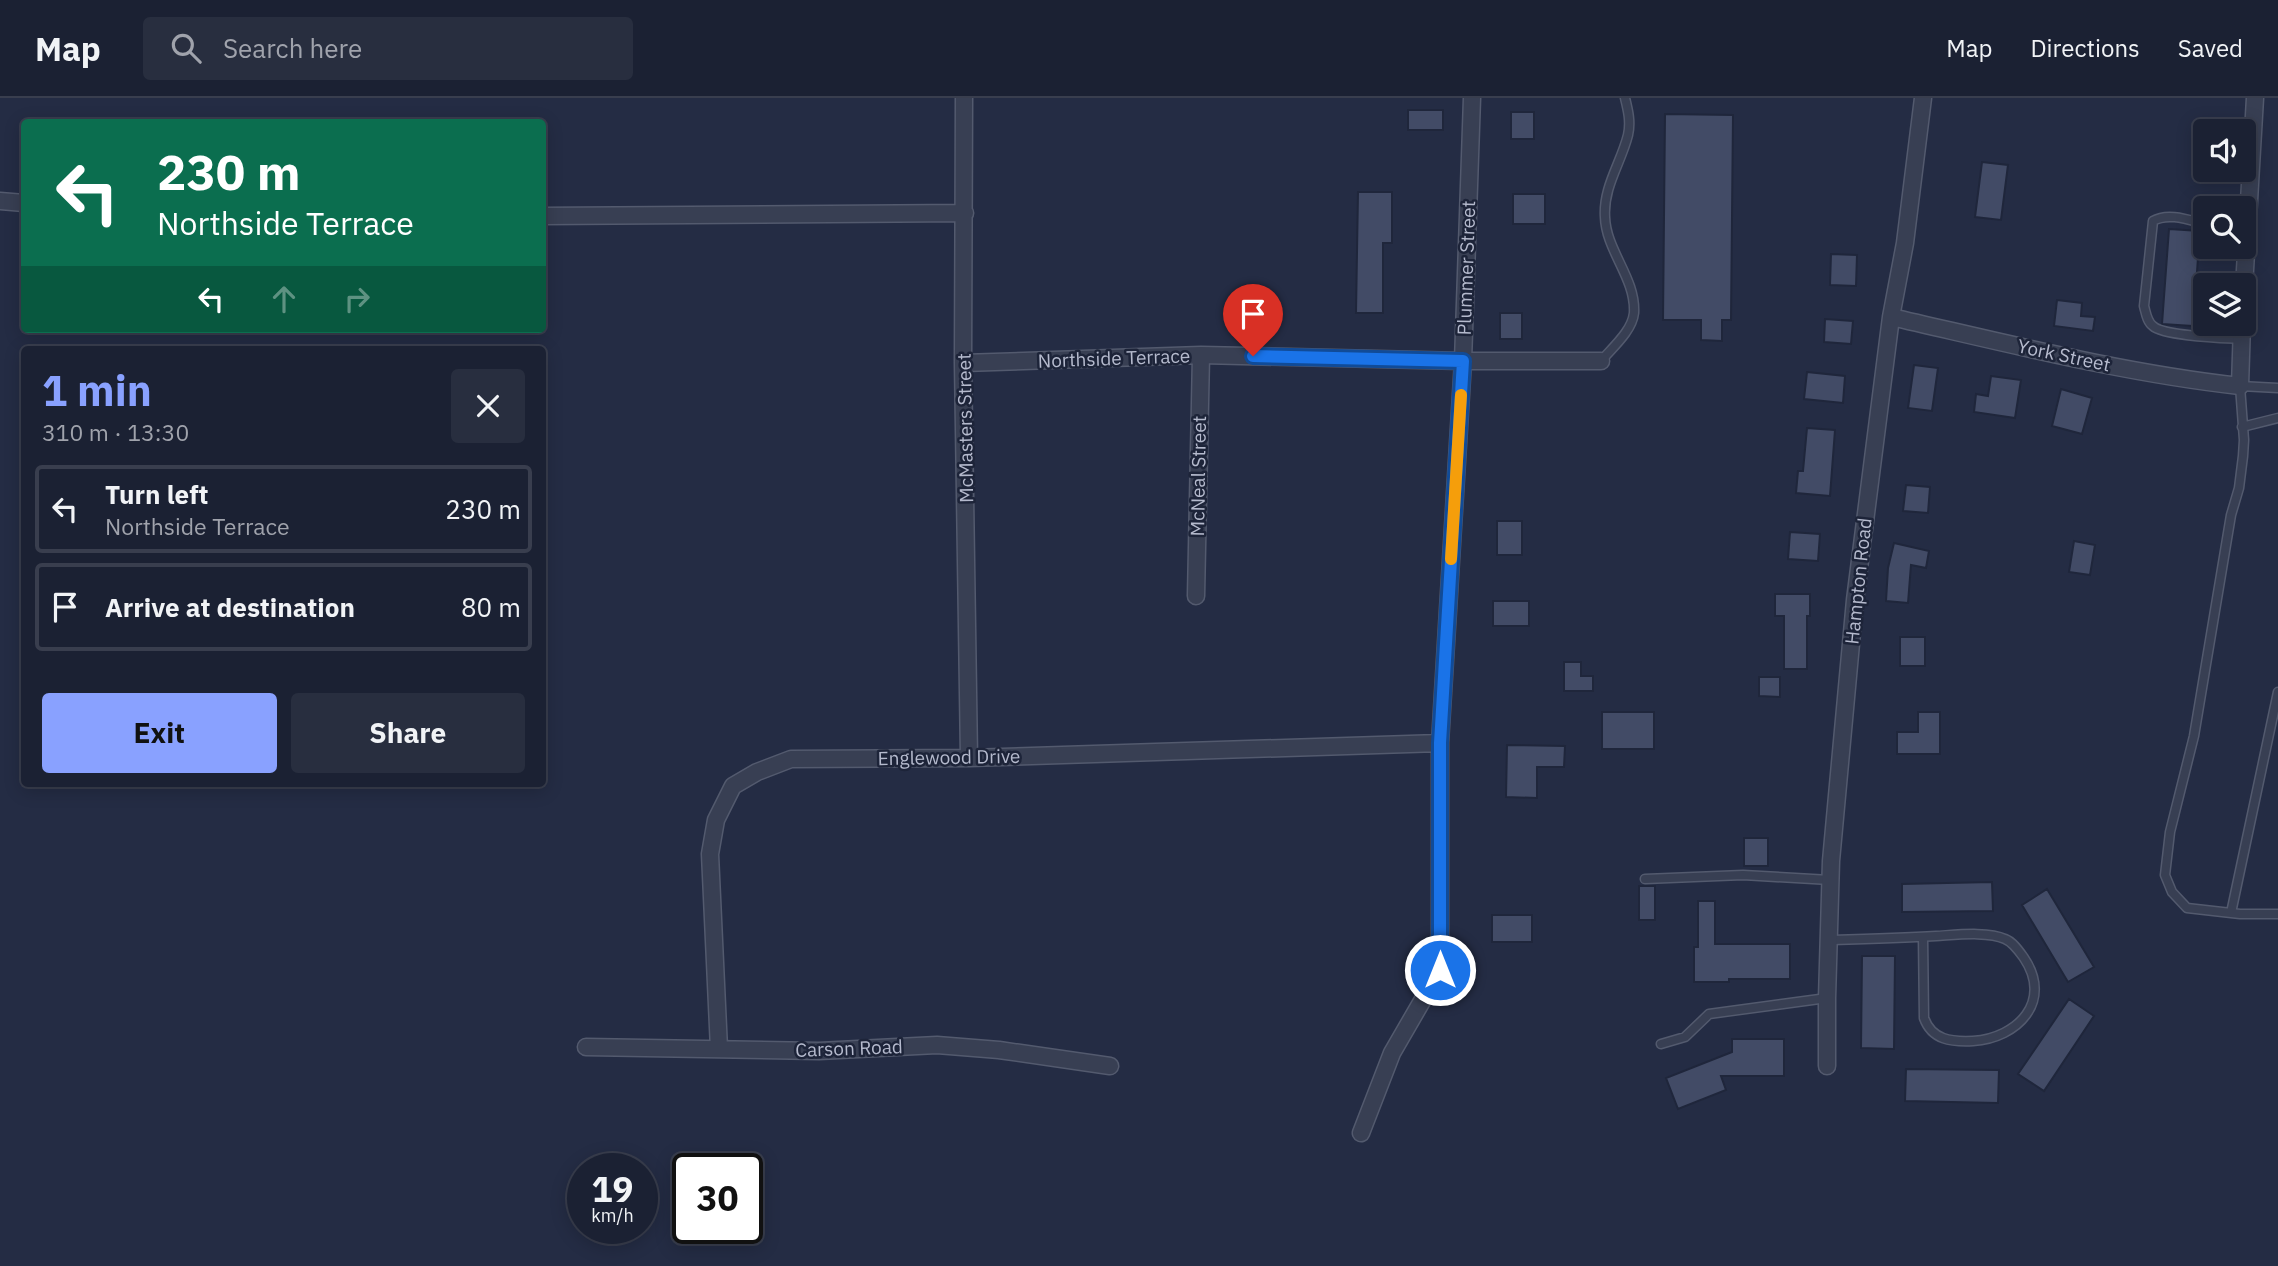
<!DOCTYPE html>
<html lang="en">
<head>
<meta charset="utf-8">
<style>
  :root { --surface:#1b2133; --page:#282e3f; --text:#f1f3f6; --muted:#a0a3ac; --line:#393e4e; --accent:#89a1ff }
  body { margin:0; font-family:"IBM Plex Sans",sans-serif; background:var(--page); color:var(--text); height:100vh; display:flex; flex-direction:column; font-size:26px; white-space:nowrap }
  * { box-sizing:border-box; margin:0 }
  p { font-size:23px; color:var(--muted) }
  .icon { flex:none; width:38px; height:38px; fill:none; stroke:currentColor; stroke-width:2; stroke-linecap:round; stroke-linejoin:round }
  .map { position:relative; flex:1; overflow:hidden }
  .panel { position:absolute; left:21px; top:248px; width:525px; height:441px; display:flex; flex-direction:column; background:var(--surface); border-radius:7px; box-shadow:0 4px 18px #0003,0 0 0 2px var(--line) }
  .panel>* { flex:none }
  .guide { position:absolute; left:21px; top:21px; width:525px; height:214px; border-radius:7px; box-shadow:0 4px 18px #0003,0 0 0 2px var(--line); background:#0b6e4f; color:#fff; overflow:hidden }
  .tools { position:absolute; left:2193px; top:21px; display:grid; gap:14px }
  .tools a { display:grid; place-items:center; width:63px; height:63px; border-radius:7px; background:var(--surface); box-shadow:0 4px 18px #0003,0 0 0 2px var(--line); font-size:35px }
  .speed { position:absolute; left:567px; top:1055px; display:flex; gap:14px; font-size:35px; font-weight:700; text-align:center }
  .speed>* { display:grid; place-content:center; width:91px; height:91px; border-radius:50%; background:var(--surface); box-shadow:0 4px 18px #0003,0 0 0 2px var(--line); line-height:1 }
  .speed small { font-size:18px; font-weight:400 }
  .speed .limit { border:4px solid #111; border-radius:10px; background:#fff; color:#111 }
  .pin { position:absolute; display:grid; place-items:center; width:60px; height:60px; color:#fff; margin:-72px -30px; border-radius:50% 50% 50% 0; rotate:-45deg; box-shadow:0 0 7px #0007 }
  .pin .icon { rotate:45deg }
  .me { position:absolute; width:77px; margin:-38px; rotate:0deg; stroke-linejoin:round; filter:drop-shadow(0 0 5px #0008) }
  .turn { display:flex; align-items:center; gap:24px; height:147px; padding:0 21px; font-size:32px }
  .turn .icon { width:91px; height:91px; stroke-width:2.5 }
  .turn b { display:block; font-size:49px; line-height:60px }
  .lanes { display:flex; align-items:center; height:66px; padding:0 21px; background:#0003; justify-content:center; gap:35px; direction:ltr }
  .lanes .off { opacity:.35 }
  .round { display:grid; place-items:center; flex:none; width:74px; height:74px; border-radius:7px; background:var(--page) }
  .head { display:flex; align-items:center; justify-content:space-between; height:119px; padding:0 21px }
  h1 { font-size:42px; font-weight:800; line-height:52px; color:var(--accent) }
  .cta { display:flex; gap:14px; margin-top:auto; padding:14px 21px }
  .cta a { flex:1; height:80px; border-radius:7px; background:var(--accent); color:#111; font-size:28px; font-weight:800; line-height:80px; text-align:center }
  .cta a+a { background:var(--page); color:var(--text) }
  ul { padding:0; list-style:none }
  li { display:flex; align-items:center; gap:21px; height:88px; margin:0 14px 10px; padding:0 7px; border:4px solid var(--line); border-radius:7px }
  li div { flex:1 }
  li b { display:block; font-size:26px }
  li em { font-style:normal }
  header { display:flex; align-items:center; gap:42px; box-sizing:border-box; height:98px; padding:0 35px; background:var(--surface); border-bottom:2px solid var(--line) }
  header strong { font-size:33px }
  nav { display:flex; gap:38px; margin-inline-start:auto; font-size:24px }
  .search { width:490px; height:63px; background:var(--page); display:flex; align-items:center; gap:18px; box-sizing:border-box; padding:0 24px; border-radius:7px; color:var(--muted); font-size:26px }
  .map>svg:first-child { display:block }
</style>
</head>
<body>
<header>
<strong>Map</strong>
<div class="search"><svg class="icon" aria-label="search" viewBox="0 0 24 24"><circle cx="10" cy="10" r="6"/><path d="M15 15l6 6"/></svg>Search here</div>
<nav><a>Map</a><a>Directions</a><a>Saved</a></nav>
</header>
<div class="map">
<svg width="2278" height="1168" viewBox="0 0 2278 1168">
  <rect width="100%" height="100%" fill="#242c44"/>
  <path fill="#424b66" stroke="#1f263b" stroke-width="2" d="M1408,12H1443V32H1408Z
    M1511,14H1534V41H1511Z
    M1665,16L1733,17L1731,222H1722V243L1701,242V222H1663Z
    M1982,64L2008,67L2001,122L1975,119Z
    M1358,94H1392V145H1383V215H1356Z
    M1513,96H1545V126H1513Z
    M2169,131L2200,133L2193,228L2162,226Z
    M1831,156L1857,157L1856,188L1830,187Z
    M2057,202L2082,205L2081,218L2095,219L2093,233L2054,228Z
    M1500,215H1522V241H1500Z
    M1825,221L1853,223L1851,246L1824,244Z
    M1914,267L1938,270L1932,313L1908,310Z
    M1807,274L1845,278L1843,305L1804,301Z
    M1991,278L2021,282L2015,320L1974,314L1976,296L1988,298Z
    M2061,291L2092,300L2082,336L2052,328Z
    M1807,330L1835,332L1830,398L1796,395L1798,373H1803Z
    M1906,387L1930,389L1928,415L1903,413Z
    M1497,423H1522V457H1497Z
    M1790,434L1820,436L1818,463L1788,461Z
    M2074,443L2095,447L2090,477L2069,474Z
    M1894,445L1929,453L1926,470L1911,467L1908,505L1886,503L1888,470Z
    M1775,496H1810V518H1807V571H1784V518H1775Z
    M1493,503H1529V528H1493Z
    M1900,539H1925V568H1900Z
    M1564,564H1581V578H1593V593H1564Z
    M1759,579H1780V599L1759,598Z
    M1602,614H1654V651H1602Z
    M1918,614H1940V656H1897V634H1918Z
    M1507,647L1565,648L1564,669H1537V700L1506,699Z
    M1744,740H1768V768H1744Z
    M1992,784L1993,813L1902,814V786Z
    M1639,788H1655V822H1639Z
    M2047,791L2094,869L2068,884L2022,807Z
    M1698,803H1715V846H1790V881H1729V884H1694V849H1698Z
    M1492,817H1532V844H1492Z
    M1862,858H1895L1894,951L1861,950Z
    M2069,901L2094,918L2044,993L2018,976Z
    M1732,941H1784V978H1721L1726,992L1678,1011L1666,980L1732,954Z
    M1906,971L1999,972L1998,1005L1905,1003Z"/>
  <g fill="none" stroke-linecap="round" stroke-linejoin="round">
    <defs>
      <path id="service" d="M2205,126C2189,122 2168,114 2153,123L2144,208C2146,215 2147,224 2153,228C2163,238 2225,240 2241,241
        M1601,263C1613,249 1632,233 1634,215C1636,180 1606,153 1605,119C1603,89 1621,65 1628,37C1631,24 1628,12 1625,0
        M2278,290L2240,288L2244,342L2243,358L2239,390L2231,417L2194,638L2170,734L2165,777L2172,794L2187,810L2240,816H2278
        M2242,329L2278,320
        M1645,781L1743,777L1830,782
        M2231,815L2278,594
        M1829,842C1864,841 1900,840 1936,838C1955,837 1988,833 2005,841C2013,844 2019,853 2024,860C2053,903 2018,940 1973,943C1951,944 1932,942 1924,920L1923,839
        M1661,946L1685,939L1709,916L1827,900"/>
      <path id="minor" d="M964,0L963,265L969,660
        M0,103L24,105
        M542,118L965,115
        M2244,189L2255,0
        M1891,219C2006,245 2122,275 2240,288L2242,226
        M963,265L1201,257L1463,263H1601
        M1196,498L1201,257
        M586,949L819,953L937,947L999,952L1110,968
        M719,951L710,756L716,722L733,688L757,674L791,661L969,660L1440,645
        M1827,968V900L1831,763L1855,502L1891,219L1905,145L1923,0
        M1361,1035L1392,955L1440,872V645L1463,263L1472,0"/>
    </defs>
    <use href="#service" stroke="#535a6e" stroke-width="11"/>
    <use href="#minor" stroke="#535a6e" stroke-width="19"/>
    <use href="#service" stroke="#383f53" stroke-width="8"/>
    <use href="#minor" stroke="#383f53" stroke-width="16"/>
  </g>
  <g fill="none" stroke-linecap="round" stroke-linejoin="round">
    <defs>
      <path id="route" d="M1253,258L1463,263L1440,645V872"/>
    </defs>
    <use href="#route" stroke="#114b97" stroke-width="18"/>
    <use href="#route" stroke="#1a73e8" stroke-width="12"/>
    <path stroke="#f59e0b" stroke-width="12" d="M1451,461L1461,297"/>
  </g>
  <g text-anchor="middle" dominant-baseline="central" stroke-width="5" stroke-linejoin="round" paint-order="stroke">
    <g font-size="19" fill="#b5bacd" stroke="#1d2439">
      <text transform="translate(1466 170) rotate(-88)">Plummer Street</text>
      <text transform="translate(2064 257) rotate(12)">York Street</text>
      <text transform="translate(1114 260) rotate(-2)">Northside Terrace</text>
      <text transform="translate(965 330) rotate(-91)">McMasters Street</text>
      <text transform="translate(1198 378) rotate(-89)">McNeal Street</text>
      <text transform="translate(1858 483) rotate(-84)">Hampton Road</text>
      <text transform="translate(949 659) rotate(-1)">Englewood Drive</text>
      <text transform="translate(849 950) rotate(-2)">Carson Road</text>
    </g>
  </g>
</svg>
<div class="tools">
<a><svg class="icon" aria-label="sound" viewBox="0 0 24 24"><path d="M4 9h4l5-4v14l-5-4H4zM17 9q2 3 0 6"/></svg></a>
<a><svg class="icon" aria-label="search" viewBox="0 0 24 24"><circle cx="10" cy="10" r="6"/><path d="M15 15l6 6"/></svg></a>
<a><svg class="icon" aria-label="layers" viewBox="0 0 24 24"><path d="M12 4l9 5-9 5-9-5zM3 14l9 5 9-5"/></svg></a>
</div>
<div class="speed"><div>19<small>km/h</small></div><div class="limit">30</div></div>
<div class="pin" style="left:1253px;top:258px;background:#d93025"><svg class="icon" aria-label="arrive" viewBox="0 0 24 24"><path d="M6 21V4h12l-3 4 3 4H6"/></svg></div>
<svg class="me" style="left:1440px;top:872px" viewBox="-20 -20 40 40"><circle r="17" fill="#1a73e8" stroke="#fff" stroke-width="3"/><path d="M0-11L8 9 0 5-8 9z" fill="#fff"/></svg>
<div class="guide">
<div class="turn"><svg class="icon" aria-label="left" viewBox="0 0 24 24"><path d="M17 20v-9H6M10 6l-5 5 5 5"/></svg><div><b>230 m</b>Northside Terrace</div></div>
<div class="lanes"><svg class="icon" aria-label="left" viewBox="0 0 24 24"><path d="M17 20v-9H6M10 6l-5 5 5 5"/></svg><svg class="icon off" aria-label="ahead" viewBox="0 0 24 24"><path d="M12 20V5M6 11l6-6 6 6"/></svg><svg class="icon off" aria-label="right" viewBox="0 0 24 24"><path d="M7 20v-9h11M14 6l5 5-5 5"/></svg></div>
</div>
<section class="panel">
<div class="head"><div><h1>1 min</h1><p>310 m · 13:30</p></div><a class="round"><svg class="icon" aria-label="close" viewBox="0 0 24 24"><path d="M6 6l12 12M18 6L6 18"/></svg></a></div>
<ul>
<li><svg class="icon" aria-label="left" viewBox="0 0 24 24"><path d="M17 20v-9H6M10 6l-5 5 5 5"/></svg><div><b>Turn left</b><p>Northside Terrace</p></div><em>230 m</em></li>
<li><svg class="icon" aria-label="arrive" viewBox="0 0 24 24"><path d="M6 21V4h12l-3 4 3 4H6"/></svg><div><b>Arrive at destination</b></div><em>80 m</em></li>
</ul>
<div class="cta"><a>Exit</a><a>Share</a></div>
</section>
</div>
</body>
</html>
